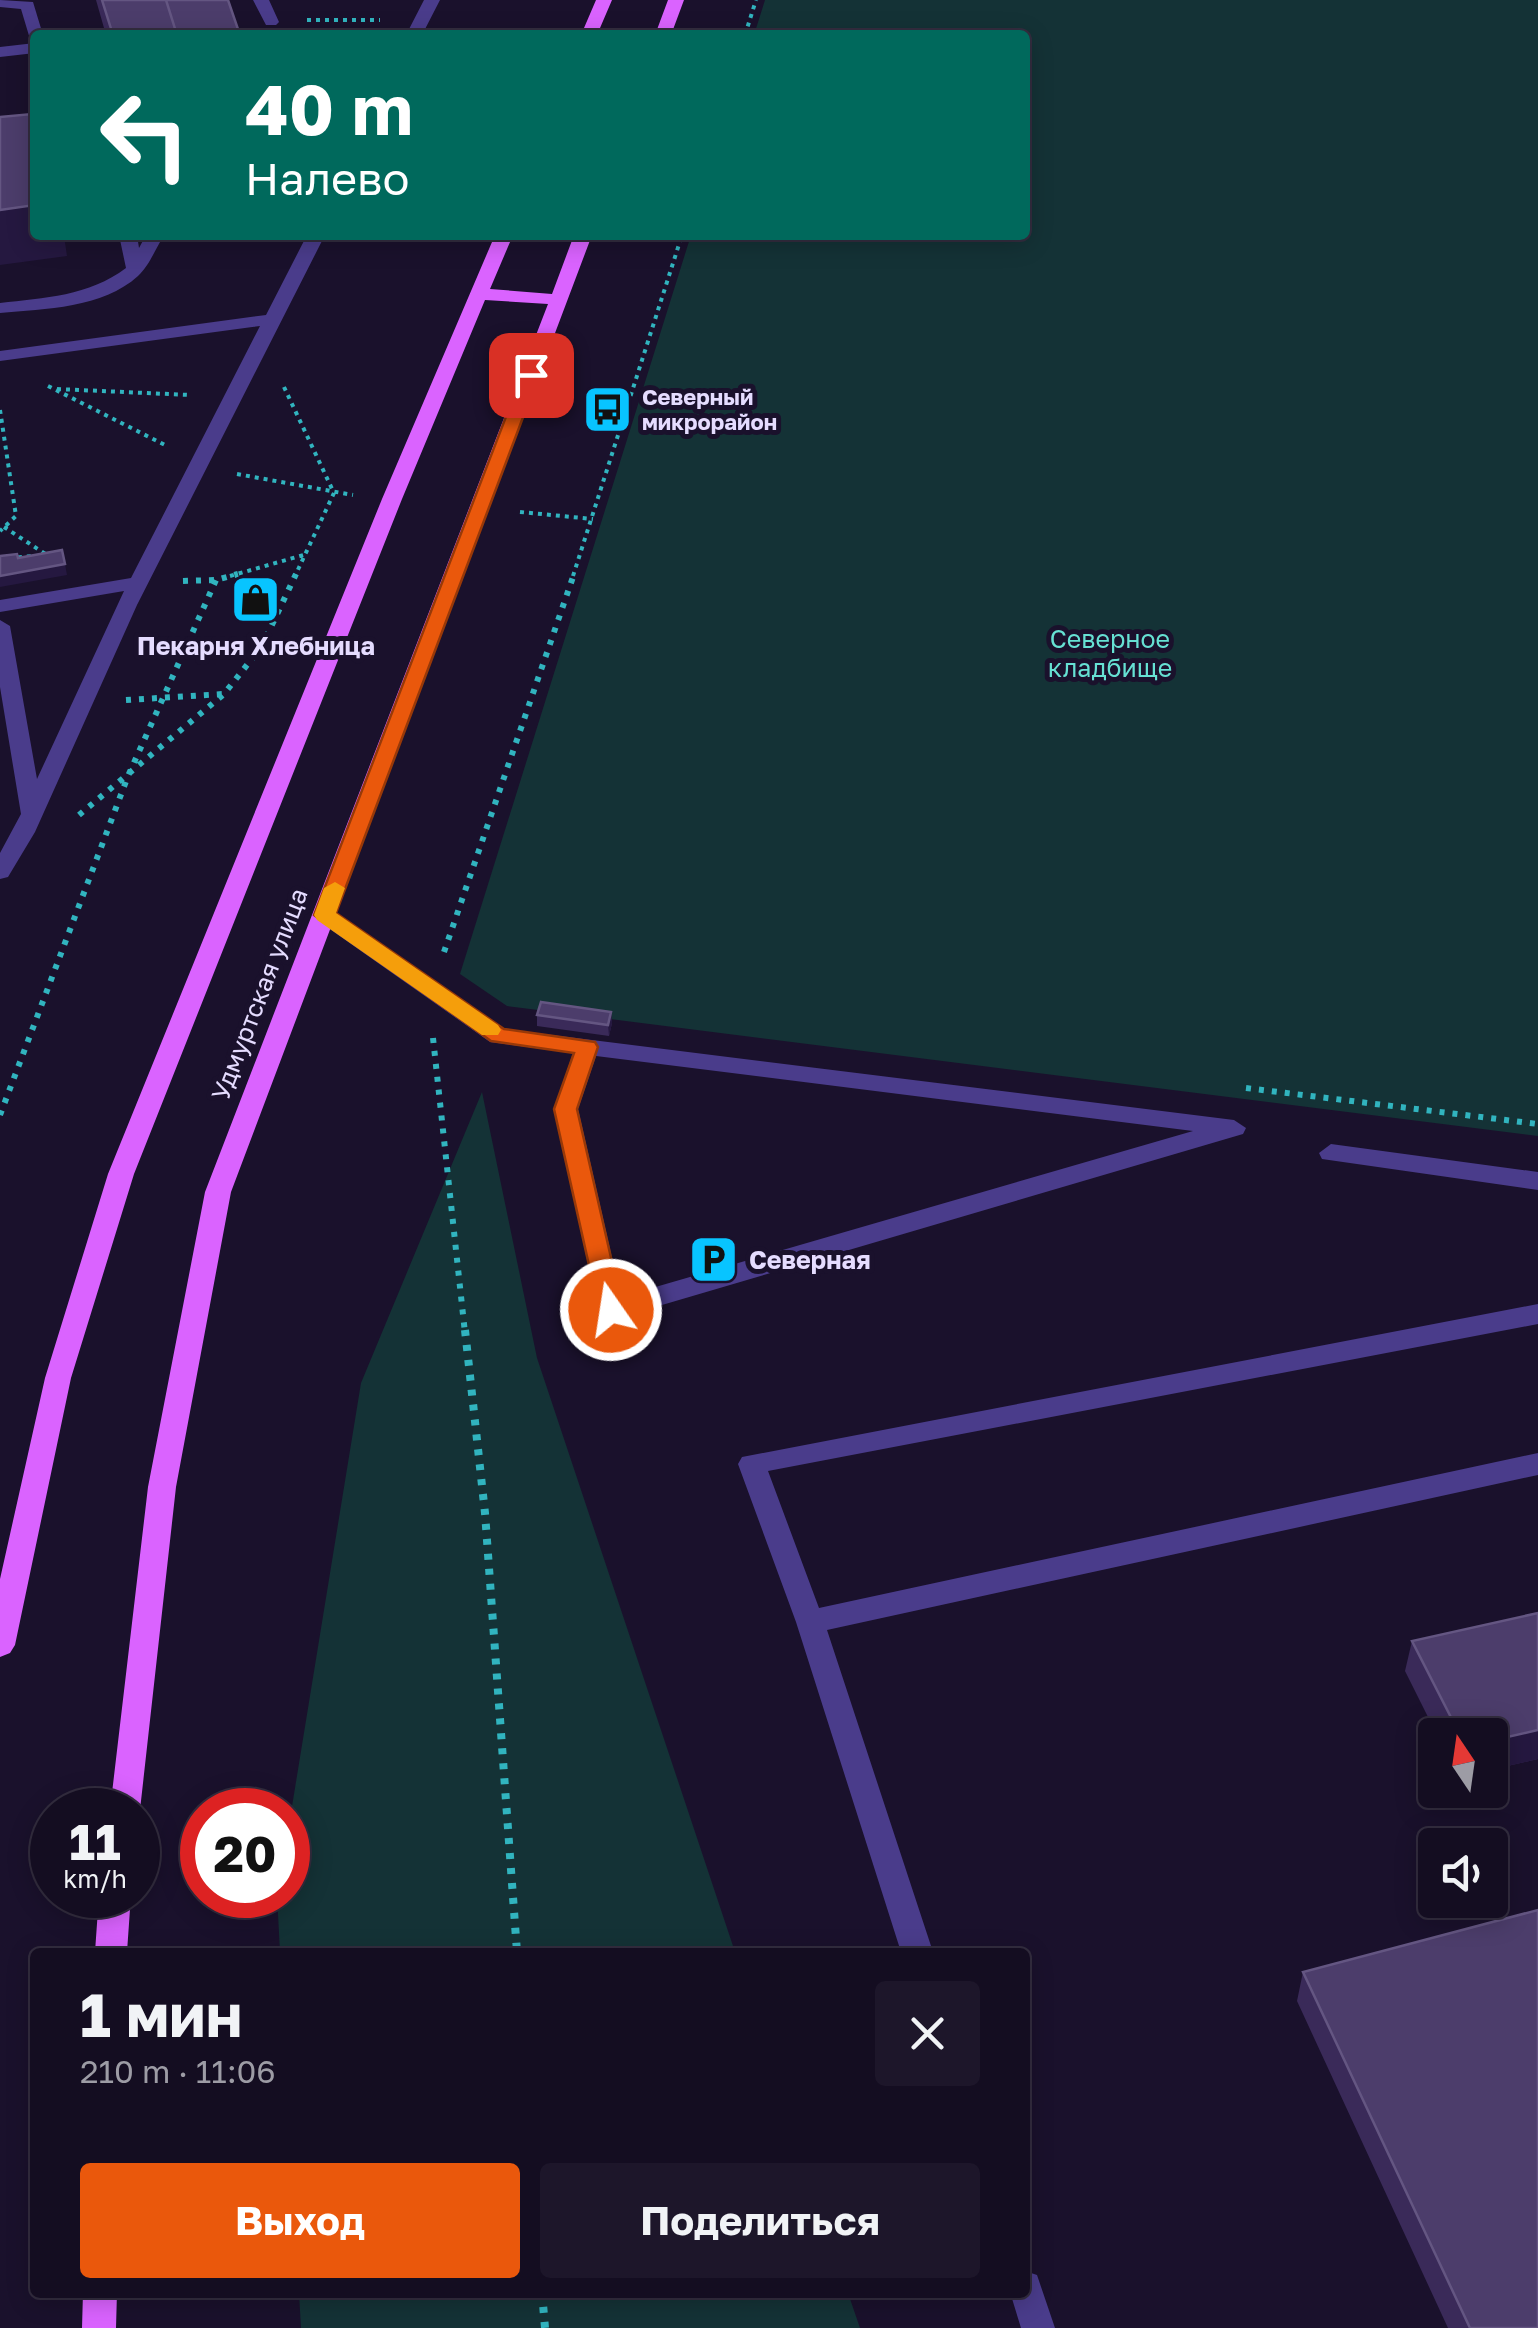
<!DOCTYPE html>
<html lang="ru">
<head>
<meta charset="utf-8">
<style>
  :root { --surface:#140d21; --page:#1d162a; --text:#f1f3f6; --muted:#9d9ca5; --line:#332d3f; --accent:#ea580c }
  body { margin:0; font-family:"Golos Text",sans-serif; background:var(--page); color:var(--text); height:100vh; display:flex; flex-direction:column; font-size:38px; white-space:nowrap }
  * { box-sizing:border-box; margin:0 }
  p { font-size:32px; color:var(--muted) }
  .icon { flex:none; width:55px; height:55px; fill:none; stroke:currentColor; stroke-width:2; stroke-linecap:round; stroke-linejoin:round }
  .map { position:relative; flex:1; overflow:hidden }
  .panel { position:absolute; left:30px; top:1948px; width:1000px; height:350px; display:flex; flex-direction:column; background:var(--surface); border-radius:10px; box-shadow:0 5px 25px #0003,0 0 0 2px var(--line) }
  .panel>* { flex:none }
  .top-card { position:absolute; left:30px; top:30px; width:1000px; height:210px; border-radius:10px; box-shadow:0 5px 25px #0003,0 0 0 2px var(--line); background:#00695c; color:#fff; overflow:hidden }
  .needle { width:65px; rotate:347deg }
  .tools { position:absolute; left:1418px; top:1718px; display:grid; gap:20px }
  .tools a { display:grid; place-items:center; width:90px; height:90px; border-radius:10px; background:var(--surface); box-shadow:0 5px 25px #0003,0 0 0 2px var(--line); font-size:50px }
  .speed { position:absolute; left:30px; top:1788px; display:flex; gap:20px; font-size:50px; font-weight:700; text-align:center }
  .speed>* { display:grid; place-content:center; width:130px; height:130px; border-radius:50%; background:var(--surface); box-shadow:0 5px 25px #0003,0 0 0 2px var(--line); line-height:1 }
  .speed small { font-size:25px; font-weight:400 }
  .speed .limit { border:15px solid #d22; background:#fff; color:#111 }
  .pin { position:absolute; display:grid; place-items:center; width:85px; height:85px; color:#fff; margin:-42px; border-radius:20px; box-shadow:0 5px 15px #0006 }
  .me { position:absolute; width:110px; margin:-55px; rotate:347deg; stroke-linejoin:round; filter:drop-shadow(0 0 8px #0008) }
  .turn { display:flex; align-items:center; gap:35px; height:210px; padding:0 50px; font-size:45px }
  .turn .icon { width:130px; height:130px; stroke-width:2.5 }
  .turn b { display:block; font-size:70px; line-height:85px }
  .round { display:grid; place-items:center; flex:none; width:105px; height:105px; border-radius:10px; background:var(--page) }
  .head { display:flex; align-items:center; justify-content:space-between; height:170px; padding:0 50px }
  h1 { font-size:60px; font-weight:700; line-height:75px }
  .cta { display:flex; gap:20px; margin-top:auto; padding:20px 50px }
  .cta a { flex:1; height:115px; border-radius:10px; background:var(--accent); color:#fff; font-size:40px; font-weight:700; line-height:115px; text-align:center }
  .cta a+a { background:var(--page); color:var(--text) }
  .map>svg:first-child { display:block }
</style>
</head>
<body>
<div class="map">
<svg width="1538" height="2328" viewBox="0 0 1538 2328">
  <rect width="100%" height="100%" fill="#1a112c"/>
  <path fill="#143236" d="M765,0H1538V1136L507,1006L460,974L691,235H1025V35H754Z
    M482,1092L537,1358L735,1952H280L277,1895H288V1831L361,1383Z
    M299,2293H848L860,2328H301Z"/>
  <g fill="none" stroke-linecap="round" stroke-linejoin="round">
    <path stroke="#31b4bf" stroke-width="4" stroke-dasharray="4 5" stroke-linecap="butt" d="M307,20H380
      M745,35L756,0
      M48,386L167,446
      M284,387L334,493L295,576
      M57,389L190,395
      M0,410L16,516L0,531
      M237,474L353,495
      M520,512L593,519
      M4,527L47,555
      M0,559L33,556
      M230,576L307,554
      M573,576L682,235"/>
    <path stroke="#31b4bf" stroke-width="6" stroke-dasharray="5 8" stroke-linecap="butt" d="M183,581L216,580L238,574
      M126,700L223,694
      M79,815L224,694L262,646L296,574
      M444,952L574,574
      M433,1038L465,1333
      M1246,1088L1538,1124
      M0,1115L128,776L216,580"/>
    <path stroke="#31b4bf" stroke-width="8" stroke-dasharray="6 9" stroke-linecap="butt" d="M465,1330L485,1513L517,1952
      M542,2292L545,2328"/>
    <path fill="#4a3c8b" fill-rule="evenodd" d="M0,0L33,2L43,35H35V41L30,39L21,9L0,7Z
      M253,0H269L279,22L276,25H266Z
      M424,0H440L422,35H406Z
      M35,43V53L0,57V47Z
      M119,235H137L139,248L146,235H164C156,248 149,266 138,276C103,308 45,309 0,313V303C44,298 89,296 126,268Z
      M307,235H325L137,605L35,832L8,877L0,879V853L21,814L0,687V620L10,626L37,779L124,591L0,612V600L131,578L260,326L0,361V351L266,315Z
      M325,908L504,1029L1234,1120L1246,1128L1243,1134L611,1320L602,1317L598,1310L554,1109L573,1053L490,1042L317,920L314,915L317,910ZM596,1056L1193,1131L621,1297L578,1109Z
      M1331,1144L1538,1172V1190L1322,1159L1319,1153Z
      M1538,1304V1324L768,1471L819,1608L1538,1453V1475L827,1630L933,1952H901L796,1622L738,1464L742,1457Z
      M1025,2271L1037,2275L1055,2328H1021L1010,2292H1025Z"/>
    <path fill="#da63ff" fill-rule="evenodd" d="M596,0H612L597,35H581Z
      M668,0H684L671,35H655Z
      M495,235H513L490,289L552,294L574,235H592L231,1192L176,1487L140,1810L138,1816V1810H110L148,1487L205,1192L548,304L485,300L402,499L134,1174L71,1378L15,1645L10,1653L0,1657V1579L45,1378L108,1174L382,499Z
      M99,1895H131L127,1952H95Z
      M83,2292H117L116,2328H82Z"/>
  </g>
  <path fill="#3a2a59" d="M96,0H228L240,35H106Z
    M611,1012L612,1023L609,1036L537,1026V1015Z
    M1538,1613V1759L1490,1770V1735H1437L1405,1671L1412,1641Z
    M1303,1972L1538,2328H1448L1297,2001Z"/>
  <path fill="#251840" d="M35,205V235H74L64,236L67,256L0,265V210Z
    M65,564L67,575L0,587V576Z
    M611,1012L612,1023L609,1036L608,1025Z
    M1538,1730V1759L1490,1770V1741Z"/>
  <path fill="#4c3d6b" stroke="#645682" stroke-width="2.5" d="M102,0H166L177,35H113Z
    M166,0H228L240,35H177Z
    M32,114L35,125V205L0,210V117Z
    M62,550L65,564L0,576V556L17,554L18,558Z
    M541,1002L611,1012L608,1025L537,1015Z
    M1538,1613V1730L1490,1741V1735H1460L1412,1641Z
    M1538,1910V2328H1470L1303,1972Z"/>
  <path fill="#ea580c" stroke="#983908" stroke-width="2.5" d="M531,370L539,375L336,913L504,1029L595,1042L598,1047L577,1109L623,1310L611,1318L599,1310L554,1109L574,1053L491,1041L314,915L522,375Z"/>
  <path fill="#f59e0b" d="M335,882L345,888L336,913L498,1025L501,1030L498,1035H482L317,920L314,915L324,888Z"/>
  <defs>
    <symbol id="bus-square" viewBox="-11 -11 22 22"><rect x="-9" y="-9" width="18" height="18" rx="4" fill="#08c4ff" stroke="#1a112c"/><path d="M-5-6H5V4H4V6H2V4H-2V6H-4V4H-5ZM-3.5-4V0h7V-4ZM-3.5 1.2v1.5H-2V1.2ZM2 1.2v1.5H3.5V1.2Z" fill="#111"/></symbol>
    <symbol id="shop-square" viewBox="-11 -11 22 22"><rect x="-9" y="-9" width="18" height="18" rx="4" fill="#08c4ff" stroke="#1a112c"/><path d="M-5-2.5h2.3a2.7 3.5 0 0 1 5.4 0H5L5.5 6h-11ZM-1.5-2.5h3a1.5 2.3 0 0 0-3 0Z" fill="#111"/></symbol>
    <symbol id="parking-square" viewBox="-11 -11 22 22"><rect x="-9" y="-9" width="18" height="18" rx="4" fill="#08c4ff" stroke="#1a112c"/><path d="M-3.5-5.5H1a3.5 3.5 0 0 1 0 7H-1V5.5H-3.5ZM-1-3.4V-.6H.8a1.4 1.4 0 0 0 0-2.8Z" fill="#111"/></symbol>
  </defs>
  <g fill-rule="evenodd">
    <use href="#bus-square" x="580" y="382" width="55" height="55"/>
    <use href="#shop-square" x="228" y="572" width="55" height="55"/>
    <use href="#parking-square" x="686" y="1232" width="55" height="55"/>
  </g>
  <g text-anchor="middle" dominant-baseline="central" stroke-width="10" stroke-linejoin="round" paint-order="stroke">
    <g font-size="22" font-weight="bold" fill="#e5dcff" stroke="#1a112c" text-anchor="start">
      <text x="642" y="396">Северный<tspan x="642" dy="25">микрорайон</tspan></text>
    </g>
    <g font-size="25" fill="#66e1d3" stroke="#1a112c">
      <text x="1110" y="638">Северное<tspan x="1110" dy="29">кладбище</tspan></text>
    </g>
    <g font-size="25" font-weight="bold" fill="#e5dcff" stroke="#1a112c">
      <text x="256" y="645">Пекарня Хлебница</text>
      <text x="749" y="1259" text-anchor="start">Северная</text>
    </g>
    <g font-size="25" fill="#e5dcff" stroke="#1a112c">
      <text transform="translate(259 994) rotate(-69)">Удмуртская улица</text>
    </g>
  </g>
</svg>
<div class="tools">
<a><svg class="needle" viewBox="-14 -14 28 28"><path d="M0-13l5 13h-10z" fill="#e53935"/><path d="M0 13l5-13h-10z" fill="#9d9ca5"/></svg></a>
<a><svg class="icon" aria-label="sound" viewBox="0 0 24 24"><path d="M4 9h4l5-4v14l-5-4H4zM17 9q2 3 0 6"/></svg></a>
</div>
<div class="speed"><div>11<small>km/h</small></div><div class="limit">20</div></div>
<div class="pin" style="left:531px;top:375px;background:#d93025"><svg class="icon" aria-label="arrive" viewBox="0 0 24 24"><path d="M6 21V4h12l-3 4 3 4H6"/></svg></div>
<svg class="me" style="left:611px;top:1310px" viewBox="-20 -20 40 40"><circle r="17" fill="#ea580c" stroke="#fff" stroke-width="3"/><path d="M0-11L8 9 0 5-8 9z" fill="#fff"/></svg>
<div class="top-card">
<div class="turn"><svg class="icon" aria-label="left" viewBox="0 0 24 24"><path d="M17 20v-9H6M10 6l-5 5 5 5"/></svg><div><b>40 m</b>Налево</div></div>
</div>
<section class="panel">
<div class="head"><div><h1>1 мин</h1><p>210 m · 11:06</p></div><a class="round"><svg class="icon" aria-label="close" viewBox="0 0 24 24"><path d="M6 6l12 12M18 6L6 18"/></svg></a></div>
<div class="cta"><a>Выход</a><a>Поделиться</a></div>
</section>
</div>
</body>
</html>
